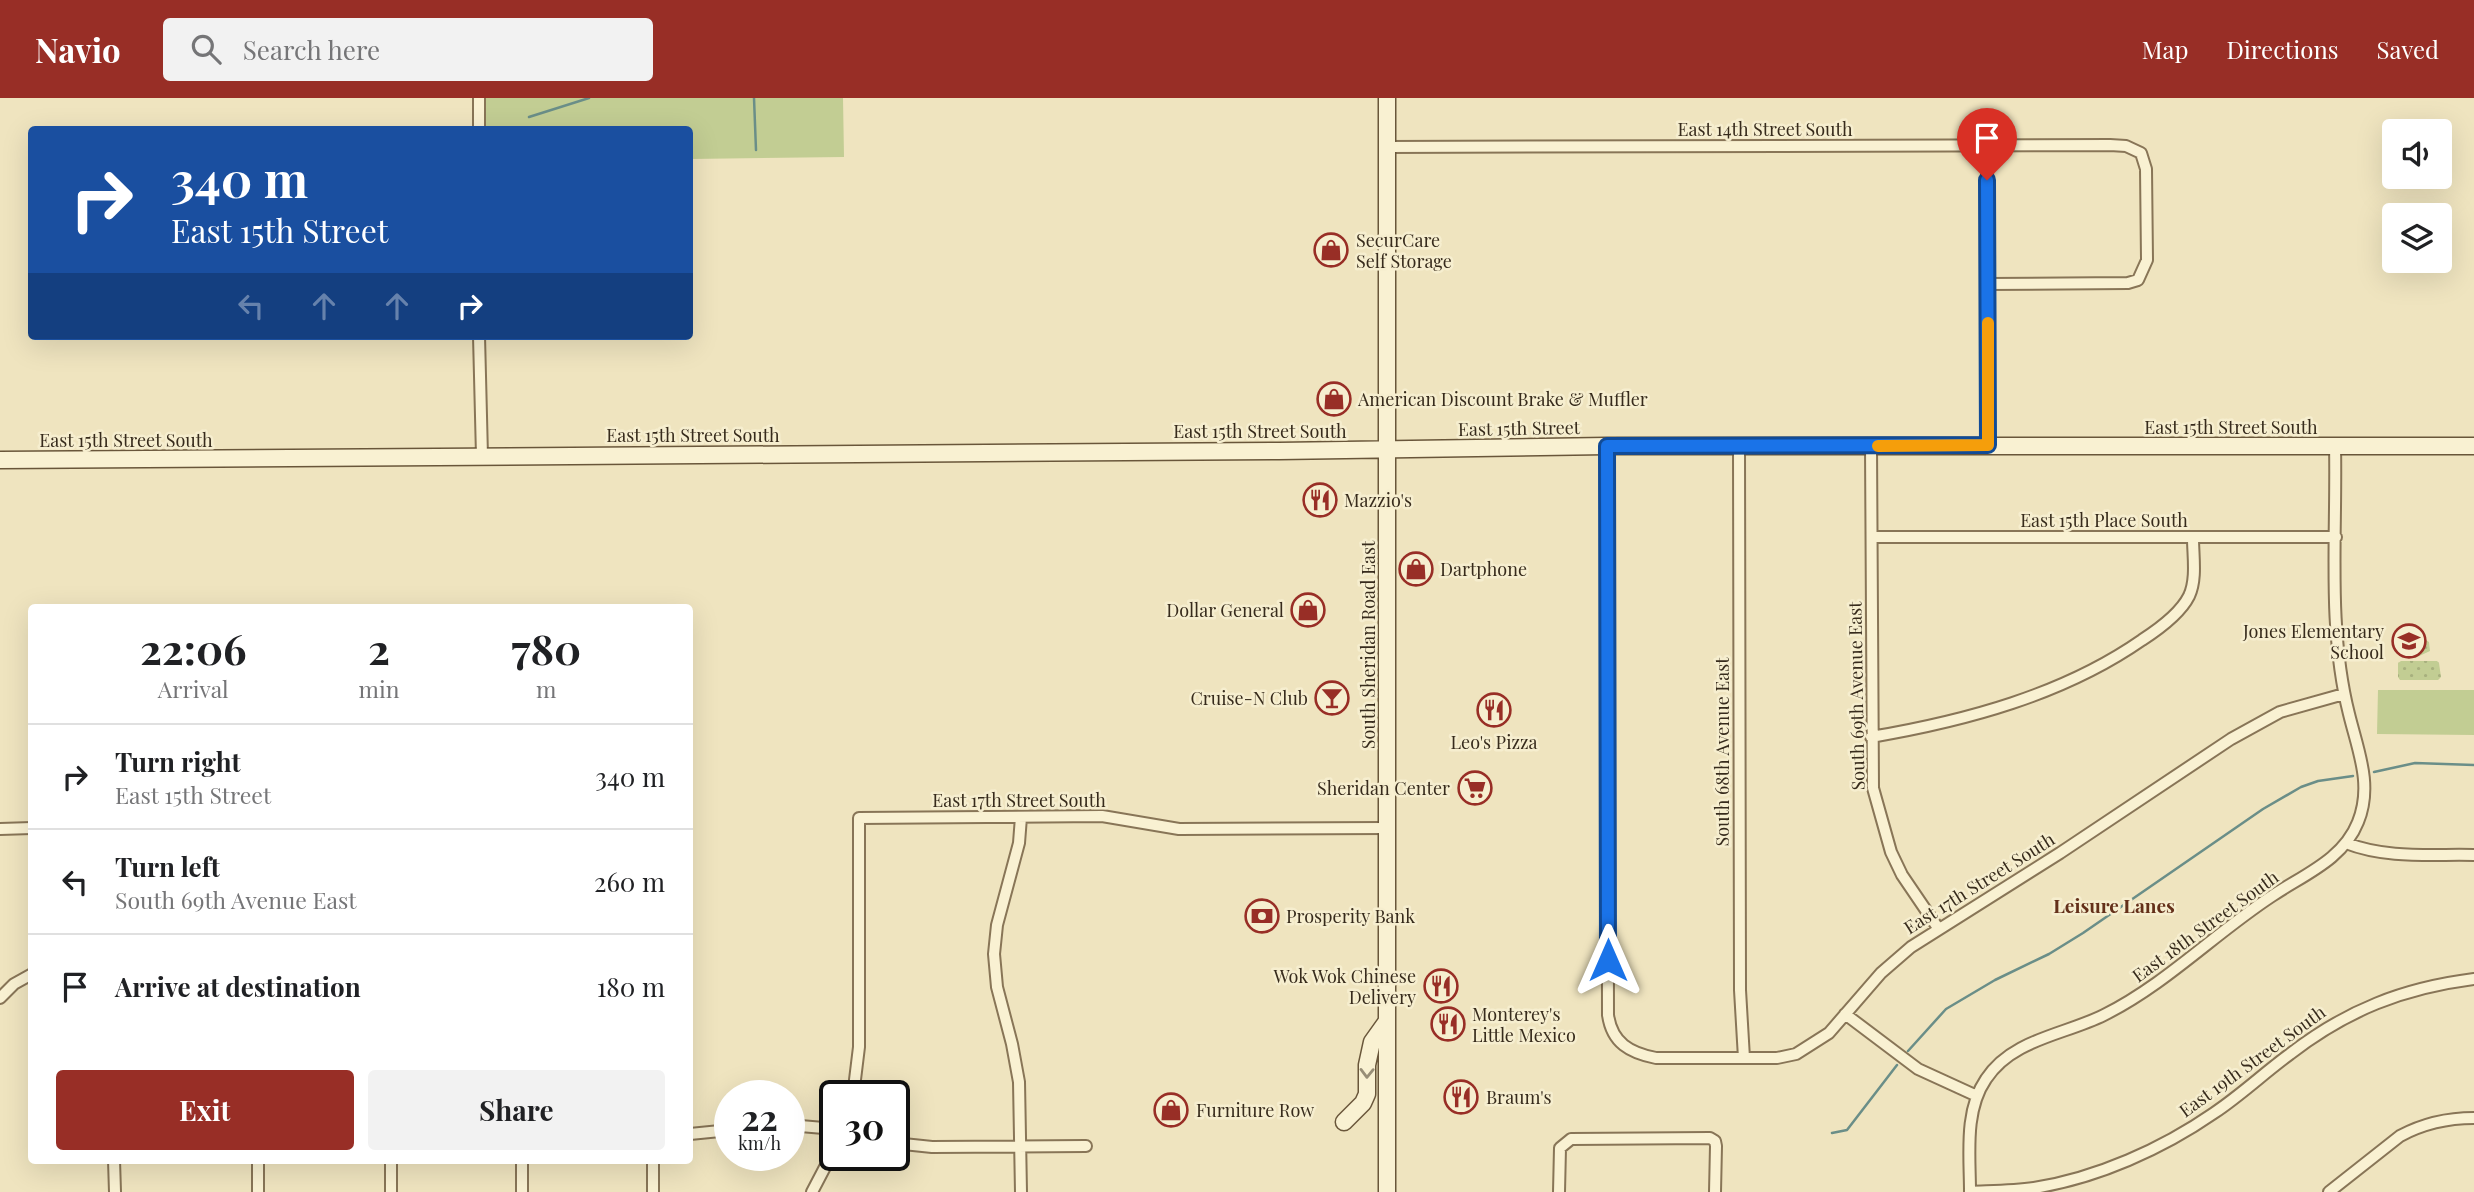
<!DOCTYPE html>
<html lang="en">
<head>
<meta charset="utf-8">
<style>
  :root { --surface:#fff; --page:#f2f2f2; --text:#202124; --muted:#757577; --line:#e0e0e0; --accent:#982e26 }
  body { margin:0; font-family:"Playfair Display",serif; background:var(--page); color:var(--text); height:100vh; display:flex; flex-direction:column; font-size:26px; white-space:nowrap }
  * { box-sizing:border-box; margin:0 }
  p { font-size:23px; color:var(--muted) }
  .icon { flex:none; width:38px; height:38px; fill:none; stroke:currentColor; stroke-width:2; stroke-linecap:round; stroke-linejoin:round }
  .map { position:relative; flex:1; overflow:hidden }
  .drawer { position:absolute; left:28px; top:506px; width:665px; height:560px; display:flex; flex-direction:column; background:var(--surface); border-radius:7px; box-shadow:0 7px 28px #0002 }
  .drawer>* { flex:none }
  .top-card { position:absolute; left:28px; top:28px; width:665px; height:214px; border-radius:7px; box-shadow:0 7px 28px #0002; background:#1a4fa0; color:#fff; overflow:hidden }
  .tools { position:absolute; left:2382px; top:21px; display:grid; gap:14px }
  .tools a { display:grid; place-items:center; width:70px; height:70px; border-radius:7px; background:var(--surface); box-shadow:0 7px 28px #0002; font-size:35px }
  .speed { position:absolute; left:714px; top:982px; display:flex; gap:14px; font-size:35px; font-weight:700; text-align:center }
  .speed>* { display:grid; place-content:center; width:91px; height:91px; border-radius:50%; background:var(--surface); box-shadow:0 7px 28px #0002; line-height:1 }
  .speed small { font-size:18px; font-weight:400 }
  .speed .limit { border:4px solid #111; border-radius:10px; background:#fff; color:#111 }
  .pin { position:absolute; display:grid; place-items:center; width:60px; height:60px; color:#fff; margin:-72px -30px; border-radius:50% 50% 50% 0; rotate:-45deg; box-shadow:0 0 7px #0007 }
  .pin .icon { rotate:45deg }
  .me { position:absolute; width:77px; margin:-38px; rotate:0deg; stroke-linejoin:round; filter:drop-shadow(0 0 5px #0008) }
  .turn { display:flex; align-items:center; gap:24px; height:147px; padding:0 28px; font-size:32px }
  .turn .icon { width:91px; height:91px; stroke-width:2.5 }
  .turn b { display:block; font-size:49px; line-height:60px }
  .lanes { display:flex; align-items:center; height:66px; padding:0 28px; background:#0003; justify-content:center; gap:35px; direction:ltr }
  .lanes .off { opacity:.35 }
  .eta { display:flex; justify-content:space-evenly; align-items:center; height:119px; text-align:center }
  .eta b { font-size:42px; font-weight:700; line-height:49px }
  .cta { display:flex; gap:14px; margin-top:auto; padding:14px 28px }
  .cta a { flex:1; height:80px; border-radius:7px; background:var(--accent); color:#fff; font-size:28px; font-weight:700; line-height:80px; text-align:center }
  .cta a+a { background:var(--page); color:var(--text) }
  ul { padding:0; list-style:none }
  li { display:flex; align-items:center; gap:21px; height:105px; padding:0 28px; border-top:2px solid var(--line) }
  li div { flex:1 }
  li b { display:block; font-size:26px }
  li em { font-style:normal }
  header { display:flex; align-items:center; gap:42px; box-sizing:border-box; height:98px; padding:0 35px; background:var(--accent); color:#fff }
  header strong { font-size:33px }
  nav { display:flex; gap:38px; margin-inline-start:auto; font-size:24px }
  .search { width:490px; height:63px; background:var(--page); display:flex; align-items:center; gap:18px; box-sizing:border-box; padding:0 24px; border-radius:7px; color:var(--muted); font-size:26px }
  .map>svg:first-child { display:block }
</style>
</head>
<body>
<header>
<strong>Navio</strong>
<div class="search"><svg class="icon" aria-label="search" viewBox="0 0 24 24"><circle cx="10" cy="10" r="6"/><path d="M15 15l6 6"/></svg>Search here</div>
<nav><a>Map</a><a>Directions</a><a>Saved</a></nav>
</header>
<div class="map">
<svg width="2474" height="1094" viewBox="0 0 2474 1094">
  <defs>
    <pattern id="park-dots" width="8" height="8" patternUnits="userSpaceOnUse" patternTransform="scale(1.75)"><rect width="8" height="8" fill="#c2cd93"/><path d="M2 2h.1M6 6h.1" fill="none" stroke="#a7b07e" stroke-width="1.8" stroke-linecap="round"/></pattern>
  </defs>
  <rect width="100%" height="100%" fill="#efe4bf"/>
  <path fill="#c2cd93" d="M486,0H843L844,59L690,61V32L486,31Z
    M2378,592H2474V637L2377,636Z"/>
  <path fill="url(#park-dots)" d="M2421,539L2429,544L2430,553L2415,560H2405L2402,557L2401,543Z
    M2401,563H2437L2439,565L2441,579L2438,582H2400L2398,579V565Z"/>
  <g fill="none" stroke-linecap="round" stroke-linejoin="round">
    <path stroke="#6a8e88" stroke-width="2.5" d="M754,0L756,52
      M529,19L589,0
      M2374,674L2415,665L2474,667
      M1908,953L1946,911L1995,882L2049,856L2083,835L2263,711L2301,689L2318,683L2353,678
      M1832,1035L1847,1032L1897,967"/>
    <defs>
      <path id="street" d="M479,0V32
        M1387,49L2110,47L2126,48L2141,55L2146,71L2147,162L2138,182L2128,185L1987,186
        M1987,49L1988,347
        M479,238L482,358
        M1607,348L1608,917C1612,945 1630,955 1656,960H1777L1796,956L1829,935L1881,875L1911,849L2060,755L2231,641L2280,614L2344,596
        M1739,348L1740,892L1744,960
        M1871,348L1873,690L1891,754L1902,777L1938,830
        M1872,439H2336
        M1871,639C1965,623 2063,597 2142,542C2159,531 2180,516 2189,498C2197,481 2193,458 2193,440
        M0,731L32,730
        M2346,745C2387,761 2431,756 2474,757
        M0,900L14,886L32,876
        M1845,916L1918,971L1977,998
        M853,998L859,949V720L1102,718L1179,731L1387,730
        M789,1027L835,1031
        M690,1036L730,1032
        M894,1045L932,1049L1086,1048
        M114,1062L115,1094
        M522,1062V1094
        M258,1094V1062
        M391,1094V1062
        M653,1094V1062
        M812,1094L835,1050
        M1021,1094L1019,984L1012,946L997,889L994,856L997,827L1019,745L1021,719
        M1559,1094L1560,1050L1571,1041L1710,1040L1715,1043L1716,1048L1715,1094
        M1970,1094C1970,1057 1964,1013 1986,981C2012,941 2064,937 2104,917C2166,886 2214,836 2272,798C2303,777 2343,762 2358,724C2373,687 2358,653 2349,616C2327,529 2337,437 2335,348
        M1970,1094C1991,1093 2013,1093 2034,1090C2097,1080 2162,1051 2214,1015C2241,997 2264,975 2290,956C2347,912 2403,890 2474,881
        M2329,1094L2400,1038C2424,1025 2447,1020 2474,1020"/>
      <path id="secondary" d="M0,362L1279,353L1607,348H2474
        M1344,1024L1363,1005L1367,996V967L1372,944L1387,923
        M1387,1094V0"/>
    </defs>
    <use href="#street" stroke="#887557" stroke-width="14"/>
    <use href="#secondary" stroke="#69563a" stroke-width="19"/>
    <use href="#street" stroke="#f9f1d2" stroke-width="10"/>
    <use href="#secondary" stroke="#f9f1d2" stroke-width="16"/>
  </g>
  <defs><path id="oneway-chevron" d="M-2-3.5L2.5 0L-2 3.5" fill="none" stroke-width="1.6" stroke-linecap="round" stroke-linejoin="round" transform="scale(1.75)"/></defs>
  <use stroke="#988e77" href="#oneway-chevron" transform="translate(1367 975) rotate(91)"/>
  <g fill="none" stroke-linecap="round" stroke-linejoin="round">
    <defs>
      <path id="route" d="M1608,862L1607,348L1988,347L1987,82"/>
    </defs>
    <use href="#route" stroke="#114b97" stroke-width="18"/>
    <use href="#route" stroke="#1a73e8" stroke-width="12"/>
    <path stroke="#f59e0b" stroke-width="12" d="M1878,348L1988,347V225"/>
  </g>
  <defs>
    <symbol id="shop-ring" viewBox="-11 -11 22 22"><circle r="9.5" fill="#f6eecf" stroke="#982e26" stroke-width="1.5"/><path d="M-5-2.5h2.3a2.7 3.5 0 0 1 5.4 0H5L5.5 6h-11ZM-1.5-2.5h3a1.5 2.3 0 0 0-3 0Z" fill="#982e26"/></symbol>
    <symbol id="restaurant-ring" viewBox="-11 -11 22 22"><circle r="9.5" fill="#f6eecf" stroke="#982e26" stroke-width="1.5"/><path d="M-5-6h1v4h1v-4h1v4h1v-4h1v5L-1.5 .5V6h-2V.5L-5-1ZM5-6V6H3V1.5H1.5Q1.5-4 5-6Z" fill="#982e26"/></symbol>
    <symbol id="school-ring" viewBox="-11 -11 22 22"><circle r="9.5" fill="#f6eecf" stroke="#982e26" stroke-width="1.5"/><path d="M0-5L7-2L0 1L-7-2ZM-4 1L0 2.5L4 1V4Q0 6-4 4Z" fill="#982e26"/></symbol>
    <symbol id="bar-ring" viewBox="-11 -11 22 22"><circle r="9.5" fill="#f6eecf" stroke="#982e26" stroke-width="1.5"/><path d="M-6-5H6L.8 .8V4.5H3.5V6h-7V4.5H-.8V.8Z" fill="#982e26"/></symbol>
    <symbol id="supermarket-ring" viewBox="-11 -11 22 22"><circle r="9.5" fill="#f6eecf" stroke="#982e26" stroke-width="1.5"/><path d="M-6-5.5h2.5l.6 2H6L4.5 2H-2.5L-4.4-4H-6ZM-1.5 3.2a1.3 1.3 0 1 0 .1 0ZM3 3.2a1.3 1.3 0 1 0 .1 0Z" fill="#982e26"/></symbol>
    <symbol id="bank-ring" viewBox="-11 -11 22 22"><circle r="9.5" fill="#f6eecf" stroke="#982e26" stroke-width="1.5"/><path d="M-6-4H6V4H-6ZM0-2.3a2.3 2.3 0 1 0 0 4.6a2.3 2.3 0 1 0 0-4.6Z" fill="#982e26"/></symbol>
  </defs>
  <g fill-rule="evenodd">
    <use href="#shop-ring" x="1312" y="133" width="38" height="38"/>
    <use href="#shop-ring" x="1315" y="282" width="38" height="38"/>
    <use href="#restaurant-ring" x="1301" y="383" width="38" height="38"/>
    <use href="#shop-ring" x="1397" y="452" width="38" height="38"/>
    <use href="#shop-ring" x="1289" y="493" width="38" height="38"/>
    <use href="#school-ring" x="2390" y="524" width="38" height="38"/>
    <use href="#bar-ring" x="1313" y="581" width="38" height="38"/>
    <use href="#restaurant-ring" x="1475" y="593" width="38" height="38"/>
    <use href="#supermarket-ring" x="1456" y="671" width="38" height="38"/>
    <use href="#bank-ring" x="1243" y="799" width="38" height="38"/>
    <use href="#restaurant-ring" x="1422" y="869" width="38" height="38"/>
    <use href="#restaurant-ring" x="1429" y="907" width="38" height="38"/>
    <use href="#restaurant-ring" x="1442" y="980" width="38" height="38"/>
    <use href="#shop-ring" x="1152" y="993" width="38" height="38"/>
  </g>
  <g text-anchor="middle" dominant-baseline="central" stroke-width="5" stroke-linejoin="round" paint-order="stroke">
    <g font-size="18" fill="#372b1c" stroke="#f6eecf">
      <text x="1765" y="31">East 14th Street South</text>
      <text x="2231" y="329">East 15th Street South</text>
      <text transform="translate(1519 330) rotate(-1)">East 15th Street</text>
      <text x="1260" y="333">East 15th Street South</text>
      <text x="693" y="337">East 15th Street South</text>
      <text x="126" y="342">East 15th Street South</text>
      <text x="2104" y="422">East 15th Place South</text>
      <text transform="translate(1368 547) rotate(-90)">South Sheridan Road East</text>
      <text transform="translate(1856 598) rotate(-91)">South 69th Avenue East</text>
      <text transform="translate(1722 654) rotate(-90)">South 68th Avenue East</text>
      <text x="1019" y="702">East 17th Street South</text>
      <text transform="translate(1979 785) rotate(-32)">East 17th Street South</text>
      <text transform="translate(2205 828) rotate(-36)">East 18th Street South</text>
      <text transform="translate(2252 963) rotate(-36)">East 19th Street South</text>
    </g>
    <g font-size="18" fill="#372b1c" stroke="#f6eecf" text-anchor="start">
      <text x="1356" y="142">SecurCare<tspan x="1356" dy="21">Self Storage</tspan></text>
      <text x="1358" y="301">American Discount Brake &amp; Muffler</text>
      <text x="1344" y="402">Mazzio's</text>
      <text x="1440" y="471">Dartphone</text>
      <text x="1284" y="512" text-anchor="end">Dollar General</text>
      <text x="2384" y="533" text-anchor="end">Jones Elementary<tspan x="2384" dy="21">School</tspan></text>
      <text x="1308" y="600" text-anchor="end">Cruise-N Club</text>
      <text x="1494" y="644" text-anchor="middle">Leo's Pizza</text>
      <text x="1450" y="690" text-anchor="end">Sheridan Center</text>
      <text x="1286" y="818">Prosperity Bank</text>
      <text x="1416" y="878" text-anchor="end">Wok Wok Chinese<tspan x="1416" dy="21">Delivery</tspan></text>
      <text x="1472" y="916">Monterey's<tspan x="1472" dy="21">Little Mexico</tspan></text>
      <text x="1486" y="999">Braum's</text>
      <text x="1196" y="1012">Furniture Row</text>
    </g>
    <g font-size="19" font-weight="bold" fill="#64301a" stroke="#f6eecf">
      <text x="2114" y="807">Leisure Lanes</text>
    </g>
  </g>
</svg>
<div class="tools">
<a><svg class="icon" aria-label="sound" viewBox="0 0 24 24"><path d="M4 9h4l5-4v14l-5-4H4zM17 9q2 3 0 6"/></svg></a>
<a><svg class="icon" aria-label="layers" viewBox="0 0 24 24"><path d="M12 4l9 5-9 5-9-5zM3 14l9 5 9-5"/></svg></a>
</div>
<div class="speed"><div>22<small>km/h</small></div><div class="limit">30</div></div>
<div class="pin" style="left:1987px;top:82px;background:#d93025"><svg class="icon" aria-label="arrive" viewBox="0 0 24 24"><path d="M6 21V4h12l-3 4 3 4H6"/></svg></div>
<svg class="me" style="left:1608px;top:862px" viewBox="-20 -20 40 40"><path d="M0-17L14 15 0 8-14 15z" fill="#1a73e8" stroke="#fff" stroke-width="4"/></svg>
<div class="top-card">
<div class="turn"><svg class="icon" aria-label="right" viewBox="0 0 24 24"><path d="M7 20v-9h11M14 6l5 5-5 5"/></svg><div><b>340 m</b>East 15th Street</div></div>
<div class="lanes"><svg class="icon off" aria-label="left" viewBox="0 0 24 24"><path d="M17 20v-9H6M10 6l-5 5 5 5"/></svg><svg class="icon off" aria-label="ahead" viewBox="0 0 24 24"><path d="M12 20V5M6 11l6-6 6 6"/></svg><svg class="icon off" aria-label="ahead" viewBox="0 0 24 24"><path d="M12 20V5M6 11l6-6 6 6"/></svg><svg class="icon" aria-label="right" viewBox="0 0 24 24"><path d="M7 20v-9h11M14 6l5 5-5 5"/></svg></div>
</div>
<section class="drawer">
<div class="eta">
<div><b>22:06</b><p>Arrival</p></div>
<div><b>2</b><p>min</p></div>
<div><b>780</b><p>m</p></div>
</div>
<ul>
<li><svg class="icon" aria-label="right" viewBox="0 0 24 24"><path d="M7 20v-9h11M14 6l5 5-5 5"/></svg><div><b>Turn right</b><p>East 15th Street</p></div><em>340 m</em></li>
<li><svg class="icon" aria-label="left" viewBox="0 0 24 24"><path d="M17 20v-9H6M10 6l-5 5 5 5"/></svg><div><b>Turn left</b><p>South 69th Avenue East</p></div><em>260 m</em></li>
<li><svg class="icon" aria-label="arrive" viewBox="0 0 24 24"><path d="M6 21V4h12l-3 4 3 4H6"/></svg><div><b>Arrive at destination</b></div><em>180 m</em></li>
</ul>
<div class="cta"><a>Exit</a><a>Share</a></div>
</section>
</div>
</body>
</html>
